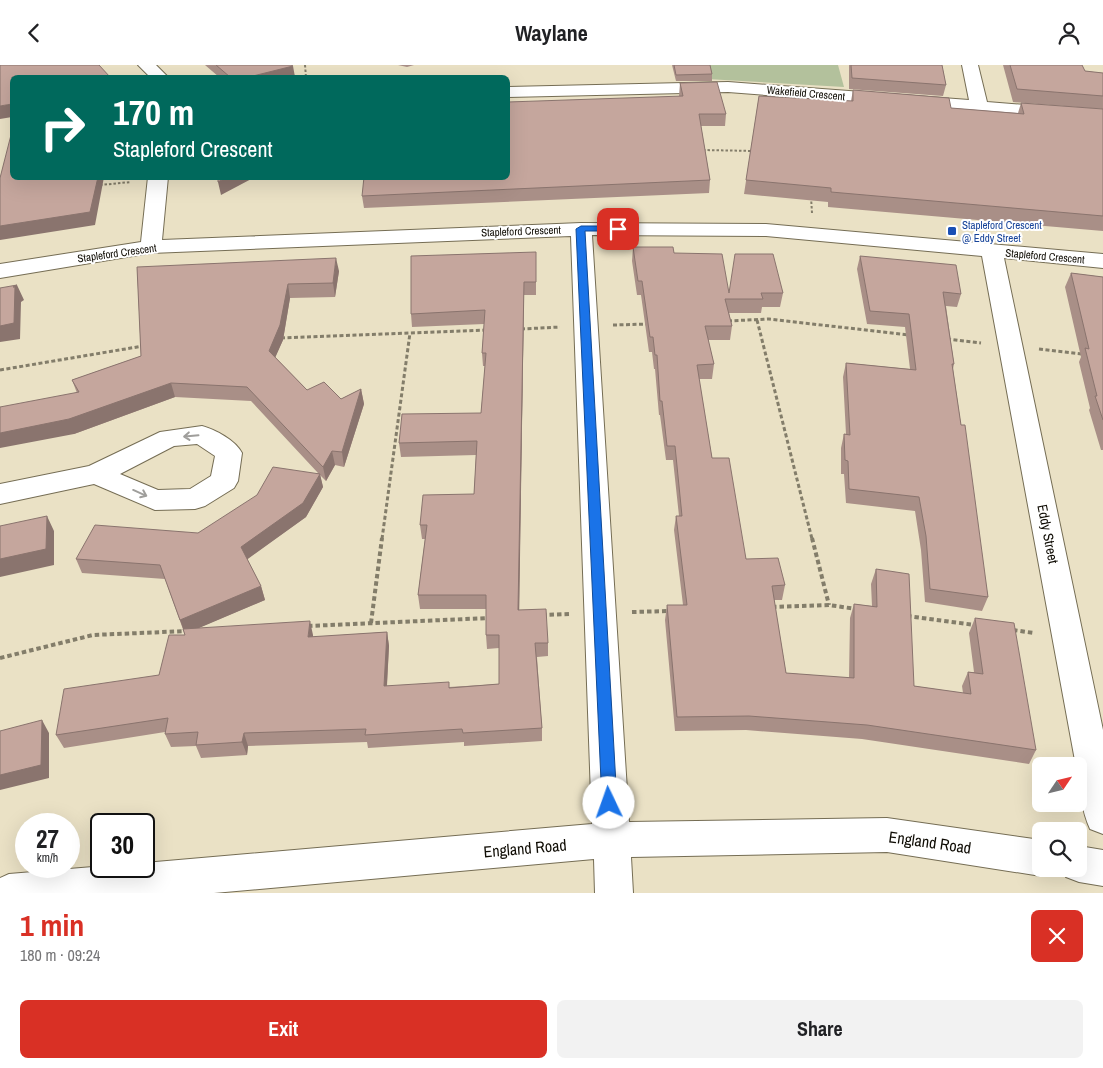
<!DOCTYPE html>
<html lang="en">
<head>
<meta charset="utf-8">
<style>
  :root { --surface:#fff; --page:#f2f2f2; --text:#202124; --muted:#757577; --accent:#d93025 }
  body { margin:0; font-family:"Archivo Narrow",sans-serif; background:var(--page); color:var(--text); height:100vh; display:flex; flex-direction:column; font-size:19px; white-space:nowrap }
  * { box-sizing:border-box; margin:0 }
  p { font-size:16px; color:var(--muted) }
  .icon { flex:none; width:28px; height:28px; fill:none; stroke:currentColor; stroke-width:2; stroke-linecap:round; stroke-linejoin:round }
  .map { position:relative; height:828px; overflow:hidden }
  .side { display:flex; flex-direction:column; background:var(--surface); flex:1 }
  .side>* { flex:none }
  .guide { position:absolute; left:10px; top:10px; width:500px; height:105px; border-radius:8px; box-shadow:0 5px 20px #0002; background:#00695c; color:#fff; overflow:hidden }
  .needle { width:32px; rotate:55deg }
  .buttons { position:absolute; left:1032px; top:692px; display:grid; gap:10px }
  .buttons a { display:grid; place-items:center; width:55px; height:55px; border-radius:8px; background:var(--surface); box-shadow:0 5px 20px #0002; font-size:25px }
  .speed { position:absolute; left:15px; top:748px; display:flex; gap:10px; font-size:25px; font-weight:700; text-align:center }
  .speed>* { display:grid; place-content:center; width:65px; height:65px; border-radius:50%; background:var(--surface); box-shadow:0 5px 20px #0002; line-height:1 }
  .speed small { font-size:12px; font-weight:400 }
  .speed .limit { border:2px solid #111; border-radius:8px; background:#fff; color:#111 }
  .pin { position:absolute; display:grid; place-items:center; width:42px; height:42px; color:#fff; margin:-21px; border-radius:10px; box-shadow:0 2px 8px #0006 }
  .me { position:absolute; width:55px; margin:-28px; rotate:357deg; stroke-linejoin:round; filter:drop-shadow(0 0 4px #0008) }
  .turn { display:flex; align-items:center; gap:18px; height:105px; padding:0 20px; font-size:22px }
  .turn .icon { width:65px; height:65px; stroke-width:2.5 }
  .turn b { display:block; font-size:35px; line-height:42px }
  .round { display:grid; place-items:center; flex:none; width:52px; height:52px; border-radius:8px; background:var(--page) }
  .overview { display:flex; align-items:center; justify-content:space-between; height:85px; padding:0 20px }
  h1 { font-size:30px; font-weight:800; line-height:38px; color:var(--accent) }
  .cta { display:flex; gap:10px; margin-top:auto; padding:10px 20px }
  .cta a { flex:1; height:58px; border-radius:8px; background:var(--accent); color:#fff; font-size:20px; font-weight:800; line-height:58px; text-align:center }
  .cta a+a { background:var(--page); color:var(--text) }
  header { display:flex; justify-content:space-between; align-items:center; height:65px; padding:0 20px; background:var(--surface); font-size:22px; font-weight:800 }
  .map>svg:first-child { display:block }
</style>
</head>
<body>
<header><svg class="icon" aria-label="back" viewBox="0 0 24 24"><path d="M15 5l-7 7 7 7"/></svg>Waylane<svg class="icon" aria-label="person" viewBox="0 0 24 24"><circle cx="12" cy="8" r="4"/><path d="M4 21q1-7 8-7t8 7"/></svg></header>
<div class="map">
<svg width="1103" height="828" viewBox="0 0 1103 828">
  <rect width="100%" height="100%" fill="#eae1c5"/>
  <path fill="#b3c19c" d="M674,0H838L844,22L689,13Z"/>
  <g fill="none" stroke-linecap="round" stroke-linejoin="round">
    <defs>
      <path id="minor" d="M138,0H156L168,12H150Z
        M962,0H978L987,37L1103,46V56L728,27L508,32V22L728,17L969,35Z
        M148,112H168L162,175L581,158L766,159L1103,189V203L1004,193L1103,665V769L1090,764C1081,744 1079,723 1079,701H1076L982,191L766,171L592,170L629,757L887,753L1041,775V804H1055L1054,805L1041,811L887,787L631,792L633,828H595L594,794L214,828H0V813L9,809L105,801H144V798L592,759L571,171L151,188L0,213V199L141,177Z
        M202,361C216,365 235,375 242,388L238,416L234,423L205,441L195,444L155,445L94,419L0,439V419L89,401L160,367ZM197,379L215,391L211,411L190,424L158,425L120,409L174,381Z
        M1079,781L1103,785V821L1079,817L1066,812L1062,804H1079Z"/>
    </defs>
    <use href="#minor" stroke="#756d54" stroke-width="2"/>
    <path stroke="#837d6a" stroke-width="2" stroke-dasharray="2.5 2" stroke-linecap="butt" d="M305,0L306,12
      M703,85L754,86
      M100,120L131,117
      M811,132L812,148"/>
    <path stroke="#837d6a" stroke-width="3" stroke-dasharray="4 2.5" stroke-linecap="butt" d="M757,255L812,474
      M728,256L769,254L909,270
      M613,260L649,259
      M521,264L560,262
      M281,273L487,265
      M947,274L981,278
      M1039,284L1082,289
      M0,305L143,281
      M382,474L410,268"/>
    <path stroke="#837d6a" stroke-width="4" stroke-dasharray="4.5 3" stroke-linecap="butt" d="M812,473L829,540
      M772,542L829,540L856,544
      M632,547L669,546
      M542,550L569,549
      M907,551L975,560
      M371,558L382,473
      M308,561L489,553
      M1013,565L1034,568
      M0,593L93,570L187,566"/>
    <use href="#minor" fill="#fff" fill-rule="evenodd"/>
  </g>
  <path fill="#a98f87" d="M205,0H291L295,12H219Z
    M398,0H414L407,2Z
    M672,0H710L712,9V16H676Z
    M849,0H942L946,20L943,31L849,24Z
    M1003,0H1082L1085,6L1103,8V44L1013,37Z
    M680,18L726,49L725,61H701L710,115L709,128L364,143L362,131L679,31Z
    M853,25L951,43L1018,48L1021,38L1103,44V166L828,142V137L744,129L759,31L851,36Z
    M633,182L674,188L729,228H783L780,242H762L761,248H729L732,261L730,275H708L714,299L712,314H699L712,393L746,494L785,520L782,535H774L786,608L849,613L850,553L854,539L872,541L871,519L876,504L914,621L963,628L962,621L968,607H974L969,568L975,553L1036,685L1029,699L862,674L746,665L675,666L665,555L667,540H683L674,465L676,451H679L673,395H666L660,350H659L655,304H654L652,287H649L641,230H637L632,196Z
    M536,187V230H524L519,545L548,578V591L537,592L542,663V676L464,681V677L368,683L367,677L248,681L247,690L201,693L196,681L171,682L165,669V667L64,683L56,670L159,610L185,570L165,514L82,508L76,494L198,468L318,408L251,336L175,332L74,369L77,328L72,315L141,291L137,202L339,206L335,232L290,233L283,275L275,292L307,325L341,334L361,324L364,339L344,402L335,400L326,416L320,410L323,422L306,452L247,494L261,521L265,535L198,563L313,570V572L387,567L389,581L387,621L449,622L499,619V583L487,584L486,570V544H420L418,530L425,474H422L420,460L474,429L476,390L401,392L399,378L481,348L485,301H483L482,288L484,259L412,262L411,249Z
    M860,191L961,229L957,242L946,241L954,299L953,304L961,360L988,532L982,546L925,537L921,485L915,446L846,438L844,409H841V383L844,369H846L843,312L846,298L910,304L905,262L867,259L857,204Z
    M1071,208L1103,212V385H1101L1089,345L1090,343L1079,297L1081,292L1065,222Z"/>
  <path fill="#8a746e" d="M293,1L295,12H249Z
    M12,39V52L0,54V41Z
    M98,112H104L95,160L0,175V161Z
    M227,112H255L221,130L218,117Z
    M336,193L339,206L335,232L333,218Z
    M524,217V230L519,559L518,545Z
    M288,219L290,233L283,275L272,300L269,286Z
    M17,220L24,235L21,237L20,274L0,277V261L13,222Z
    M171,318L175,332L74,369L0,383V368Z
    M361,324L364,339L344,402L342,387Z
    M332,386L335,400L326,416L323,402Z
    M320,409L323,422L306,452L245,496L241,482Z
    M47,451L54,466V500L0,512V494Z
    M261,521L265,535L185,569L180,555Z
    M310,556L313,570L312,586L308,572Z
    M387,567L389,581L386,635L384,621Z
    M42,655L49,668V713L0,725V710Z
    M244,668L248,681L247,690L242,677Z"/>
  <path fill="#c5a69d" stroke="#8a746e" d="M0,0H99L110,12H12V39L0,41Z
    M216,0H291L293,1L249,12H230Z
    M674,0H710L712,9L676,10Z
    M851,0H942L946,20L852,13Z
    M1010,0H1082L1085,6L1103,8V31L1017,24Z
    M717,17L726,49H699L710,115L362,131L364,112H508V37L683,31L680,18Z
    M853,25L949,33L951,43L976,45L1024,49L1021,38L1103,44V151L831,127V123L746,115L759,31L853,36Z
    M12,66V112H98L90,147L0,161V113Z
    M218,112H227L218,117Z
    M633,182H673L674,188L722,189L729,228L735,189H773L783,228H761L763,234H725L732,261H705L714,299L697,300L712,393H729L746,494L778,493L785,520L772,521L786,608L854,613V539L877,542L876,504L909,509L914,621L971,629L968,607L983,609L975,553L1014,558L1036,685L867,660L749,651L677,652L667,540H687L676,451H682L675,381H667L662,336H660L657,290H655L653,272H650L642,216H638Z
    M536,187V217H524L518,545L546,544L548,578H535L542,663L463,668L462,664L365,670L366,664L244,668L242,677L196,680L198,667L165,669L168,653L56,670L64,624L159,610L169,570H185L183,564L310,556L308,572L387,567L384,621L449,617V623L499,619V570H486V530H418L427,460H420L423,430L474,429L477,376L399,378L402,349L481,348L486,288H482L485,245L411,249V191Z
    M860,191L956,200L961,229L943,227L954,299H952L961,360H965L988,532L930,524L926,471L919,432L849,424L848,396L845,395L844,369L850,370L846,298L916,305L909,249L870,246Z
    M336,193L333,218L288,219L280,260L269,286L307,325L324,317L341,334L361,324L342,387L332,386L323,402L247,322L171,318L69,354L0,368V342L79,327L72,315L141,291L137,202Z
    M1071,208L1103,212V355L1095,331H1097L1085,283L1089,284Z
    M17,220L13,222H15L14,258L0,261V223Z
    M273,402L320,409L303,438L241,482L261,521L180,555L160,500L76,494L95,460L198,468L257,430Z
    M47,451L46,484L0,494V461Z
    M42,655L41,700L0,710V666Z"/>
  <defs><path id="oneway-shaft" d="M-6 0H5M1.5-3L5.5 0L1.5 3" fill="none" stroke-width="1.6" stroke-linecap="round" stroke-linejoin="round" transform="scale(1.25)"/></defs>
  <g stroke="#9f9e9b">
    <use href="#oneway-shaft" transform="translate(191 371) rotate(175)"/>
    <use href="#oneway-shaft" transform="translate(140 428) rotate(24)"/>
  </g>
  <path fill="#1a73e8" stroke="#114b97" d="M618,161L621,162V166H585L617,738L614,742L609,744L604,742L602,738L576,164L581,161Z"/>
  <rect fill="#1a4fb4" stroke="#fff" stroke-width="2" x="947" y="161" width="10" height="10" rx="2.5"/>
  <g text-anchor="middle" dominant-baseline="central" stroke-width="4" stroke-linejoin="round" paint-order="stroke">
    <g font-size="11" fill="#100d05" stroke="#fff">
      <text transform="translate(806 28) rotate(5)">Wakefield Crescent</text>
      <text transform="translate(521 166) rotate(-2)">Stapleford Crescent</text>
      <text transform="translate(117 188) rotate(-8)">Stapleford Crescent</text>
      <text transform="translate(1045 191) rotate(5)">Stapleford Crescent</text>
    </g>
    <g font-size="11" fill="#164399" stroke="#fff" text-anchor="start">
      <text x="962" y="160">Stapleford Crescent<tspan x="962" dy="13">@ Eddy Street</tspan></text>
    </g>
    <g font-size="14" fill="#100d05" stroke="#fff">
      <text transform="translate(1048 469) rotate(79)">Eddy Street</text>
    </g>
    <g font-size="16" fill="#100d05" stroke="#fff">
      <text transform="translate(930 777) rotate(8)">England Road</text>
      <text transform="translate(525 783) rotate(-5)">England Road</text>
    </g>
  </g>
</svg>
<div class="buttons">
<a><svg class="needle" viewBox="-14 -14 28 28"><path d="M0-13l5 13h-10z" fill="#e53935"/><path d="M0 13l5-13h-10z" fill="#757577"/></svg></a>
<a><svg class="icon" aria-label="search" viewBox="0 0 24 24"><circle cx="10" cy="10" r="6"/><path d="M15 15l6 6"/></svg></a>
</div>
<div class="speed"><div>27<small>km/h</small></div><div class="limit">30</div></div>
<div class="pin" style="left:618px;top:164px;background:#d93025"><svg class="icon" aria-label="arrive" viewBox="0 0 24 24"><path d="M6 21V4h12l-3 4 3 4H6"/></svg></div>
<svg class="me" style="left:609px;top:738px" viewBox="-20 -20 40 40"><circle r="19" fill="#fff"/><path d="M0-13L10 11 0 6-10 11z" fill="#1a73e8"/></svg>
<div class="guide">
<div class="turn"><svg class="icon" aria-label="right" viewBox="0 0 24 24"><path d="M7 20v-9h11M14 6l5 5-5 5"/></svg><div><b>170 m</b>Stapleford Crescent</div></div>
</div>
</div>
<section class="side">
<div class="overview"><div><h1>1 min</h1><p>180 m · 09:24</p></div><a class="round" style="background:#d93025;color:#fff"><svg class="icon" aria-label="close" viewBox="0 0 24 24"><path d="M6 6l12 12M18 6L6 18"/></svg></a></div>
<div class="cta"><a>Exit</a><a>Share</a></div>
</section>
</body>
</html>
